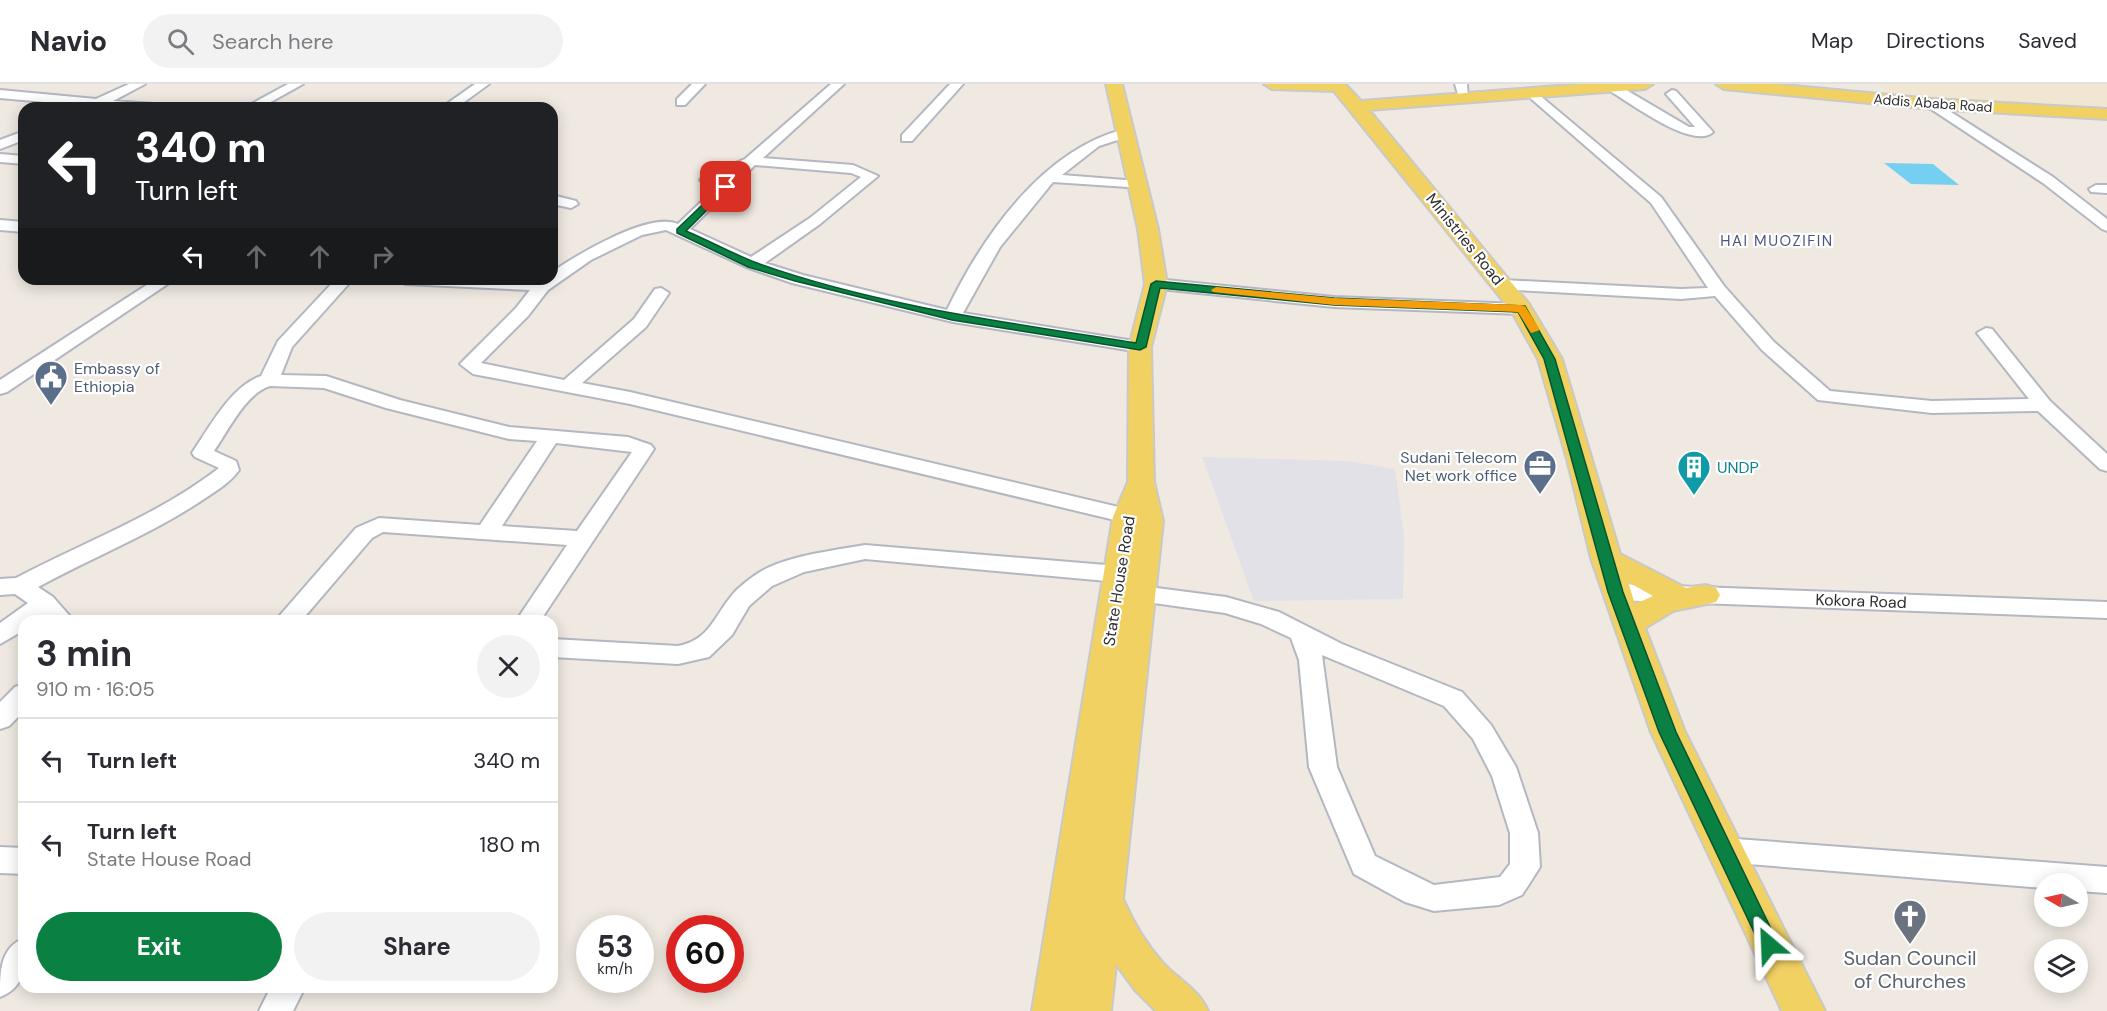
<!DOCTYPE html>
<html lang="en">
<head>
<meta charset="utf-8">
<style>
  :root { --surface:#fff; --page:#f2f2f3; --text:#2b2b33; --muted:#7c7c81; --line:#e1e1e2; --accent:#0b8043 }
  body { margin:0; font-family:"DM Sans",sans-serif; background:var(--page); color:var(--text); height:100vh; display:flex; flex-direction:column; font-size:22px; white-space:nowrap }
  * { box-sizing:border-box; margin:0 }
  p { font-size:20px; color:var(--muted) }
  .icon { flex:none; width:33px; height:33px; fill:none; stroke:currentColor; stroke-width:2; stroke-linecap:round; stroke-linejoin:round }
  .map { position:relative; flex:1; overflow:hidden }
  .details { position:absolute; left:18px; top:531px; width:540px; height:378px; display:flex; flex-direction:column; background:var(--surface); border-radius:18px; box-shadow:0 3px 15px #0003 }
  .details>* { flex:none }
  .top-card { position:absolute; left:18px; top:18px; width:540px; height:183px; border-radius:18px; box-shadow:0 3px 15px #0003; background:#202124; color:#fff; overflow:hidden }
  .needle { width:39px; rotate:279deg }
  .buttons { position:absolute; left:2034px; top:789px; display:grid; gap:12px }
  .buttons a { display:grid; place-items:center; width:54px; height:54px; border-radius:50%; background:var(--surface); box-shadow:0 3px 15px #0003; font-size:30px }
  .speed { position:absolute; left:576px; top:831px; display:flex; gap:12px; font-size:30px; font-weight:700; text-align:center }
  .speed>* { display:grid; place-content:center; width:78px; height:78px; border-radius:50%; background:var(--surface); box-shadow:0 3px 15px #0003; line-height:1 }
  .speed small { font-size:15px; font-weight:400 }
  .speed .limit { border:9px solid #d22; background:#fff; color:#111 }
  .pin { position:absolute; display:grid; place-items:center; width:51px; height:51px; color:#fff; margin:-26px; border-radius:12px; box-shadow:0 3px 9px #0006 }
  .me { position:absolute; width:66px; margin:-33px; rotate:334deg; stroke-linejoin:round; filter:drop-shadow(0 0 4px #0008) }
  .turn { display:flex; align-items:center; gap:21px; height:126px; padding:0 18px; font-size:27px }
  .turn .icon { width:78px; height:78px; stroke-width:2.5 }
  .turn b { display:block; font-size:42px; line-height:51px }
  .lanes { display:flex; align-items:center; height:57px; padding:0 18px; background:#0003; justify-content:center; gap:30px; direction:ltr }
  .lanes .off { opacity:.35 }
  .round { display:grid; place-items:center; flex:none; width:63px; height:63px; border-radius:32px; background:var(--page) }
  .overview { display:flex; align-items:center; justify-content:space-between; height:102px; padding:0 18px }
  h1 { font-size:36px; font-weight:700; line-height:45px }
  .primary-button { display:flex; gap:12px; margin-top:auto; padding:12px 18px }
  .primary-button a { flex:1; height:69px; border-radius:36px; background:var(--accent); color:#fff; font-size:24px; font-weight:700; line-height:69px; text-align:center }
  .primary-button a+a { background:var(--page); color:var(--text) }
  ul { padding:0; list-style:none }
  li { display:flex; align-items:center; gap:18px; height:84px; padding:0 18px; border-top:2px solid var(--line) }
  li div { flex:1 }
  li b { display:block; font-size:22px }
  li em { font-style:normal }
  header { display:flex; align-items:center; gap:36px; box-sizing:border-box; height:84px; padding:0 30px; background:var(--surface); border-bottom:2px solid var(--line) }
  header strong { font-size:28px }
  nav { display:flex; gap:33px; margin-inline-start:auto; font-size:21px }
  .search { width:420px; height:54px; background:var(--page); display:flex; align-items:center; gap:15px; box-sizing:border-box; padding:0 21px; border-radius:33px; color:var(--muted); font-size:22px }
  .map>svg:first-child { display:block }
</style>
</head>
<body>
<header>
<strong>Navio</strong>
<div class="search"><svg class="icon" aria-label="search" viewBox="0 0 24 24"><circle cx="10" cy="10" r="6"/><path d="M15 15l6 6"/></svg>Search here</div>
<nav><a>Map</a><a>Directions</a><a>Saved</a></nav>
</header>
<div class="map">
<svg width="2107" height="927" viewBox="0 0 2107 927">
  <rect width="100%" height="100%" fill="#efe9e1"/>
  <path fill="#e3e1e8" d="M1202,373L1348,377L1395,385L1404,452L1403,515L1254,517Z"/>
  <path fill="#f0e6d1" d="M1877,0H2107V25L1908,14L1894,12Z"/>
  <path fill="#75cff0" d="M1884,79L1933,80L1959,101L1911,100Z"/>
  <g fill="none" stroke-linecap="round" stroke-linejoin="round">
    <defs>
      <path id="minor" d="M129,0H145L113,17L154,20L160,24H112L0,14V6L96,15Z
        M288,0H303L260,24H244Z
        M475,0H489L456,24H441Z
        M692,0H705L685,21H677V15Z
        M831,0H844L763,74L853,81L878,92L820,140L765,179L803,191L947,226C982,153 1042,66 1125,45L1130,46V52L1099,62L1062,91L1138,97L1145,101L1143,104L1053,98L1000,163L963,229L1140,258L1149,263L1146,267L1140,268L953,238L792,199L746,183L666,146L642,151L591,176L548,206L528,232L481,279L564,296L634,235L655,205L661,204L669,209L646,243L582,299L630,308L1144,429L1152,431L1155,436L1152,441L1144,443L630,320L473,290L460,280L516,224L530,206L405,200L397,195H552V188C577,171 649,127 678,140L727,93L707,100L700,96L702,93L745,75ZM755,81L851,89L861,93L810,134L751,173L690,145Z
        M950,0H963L912,57H902V51Z
        M1455,0H1467L1468,17H1460Z
        M1606,0H1616L1689,43H1695L1666,10L1672,6L1676,7L1713,48C1693,67 1626,16 1607,5Z
        M1532,5L1661,113L1724,202L1774,258L1830,307L1932,317L2029,315L1977,249L1986,244L1992,245L2050,317L2107,370V387L2100,385L2038,327L1932,329L1818,316L1762,266L1715,212L1681,215L1497,205L1495,201L1497,197L1503,196L1681,205L1708,204L1651,119L1528,12L1526,9Z
        M1932,16L2053,93L2107,135V147L2102,145L2043,99L1928,23L1926,20Z
        M24,47V56L0,65V56Z
        M0,70L24,72V80L0,78Z
        M2096,101H2107V109L2091,108L2089,105Z
        M552,111L576,117L578,120L571,124L552,120Z
        M0,136L24,138V148L0,146Z
        M156,195H175L7,308L0,310V296Z
        M336,195H353L292,263L281,291L326,292L400,316L509,343L628,353L651,361L654,365L540,537H516L567,461L383,448L372,454L301,537H275L356,444L379,434L480,441L537,357L509,355L386,324L324,304L270,302C246,309 228,347 214,367L236,377L239,386C231,398 216,407 204,415C152,450 93,473 38,503L53,513L74,537H48L43,532L37,537H24V546L0,560V539L28,519L15,510L0,511V495L16,494C84,458 157,432 219,384L195,373L192,369C209,344 231,302 261,292L278,257ZM556,359L632,368L577,447L502,442Z
        M1156,195L1334,213L1521,220L1530,225L1521,230L1334,223L1150,204L1148,200Z
        M865,461L1118,482L1126,485L1130,490L1126,495L1118,498L865,475L804,488L772,502L749,522L732,551L709,573L678,580L552,573V555L678,562C710,556 714,532 733,510C738,504 747,497 754,492C781,472 832,467 865,461Z
        M1126,500L1226,513L1279,528L1342,560L1462,608L1491,641L1516,683L1538,749L1540,783L1522,811L1499,821L1434,827L1405,818L1354,790L1309,683L1299,576L1291,554L1261,540L1225,529L1118,514L1114,508L1118,502ZM1322,571L1444,622L1473,655L1492,692L1510,749V780L1500,793L1434,801L1375,772L1337,683Z
        M1616,500L2107,518V534L1616,516L1608,514L1604,508L1608,502Z
        M24,600V627L9,642L0,645V618L15,603Z
        M1723,754L2107,783V809L2078,807V800H2044V804L1723,778L1713,775L1708,766L1713,757Z
        M0,763L24,764V790L0,789Z
        M24,854C24,879 28,902 0,913C0,887 0,864 24,854Z
        M271,903H305L293,927H259Z"/>
      <path id="major" d="M1106,0H1122L1158,145L1167,200L1151,263L1154,398L1163,437L1123,815C1133,838 1146,860 1163,879C1179,896 1199,906 1208,927H1156L1135,906L1116,880L1111,927H1032L1113,433L1128,398L1129,263L1145,200L1138,145Z
        M1264,0H1345L1361,17L1584,0H1653L1645,5L1369,26L1529,220L1562,275L1620,470L1686,504L1705,501L1716,504L1720,511L1716,518L1673,527L1645,544L1685,648L1825,927H1782L1651,648L1591,474L1567,375L1538,275L1512,228L1334,7L1272,5ZM1628,498L1653,512L1635,520Z
        M1716,0H1773L1932,15L2107,25V35L1932,25L1724,5Z"/>
    </defs>
    <use href="#minor" stroke="#b4b7c1" stroke-width="4"/>
    <use href="#major" stroke="#c9c9c9" stroke-width="4"/>
    <use href="#minor" fill="#fff" fill-rule="evenodd"/>
    <use href="#major" fill="#f2d163" fill-rule="evenodd"/>
  </g>
  <path fill="#0b8043" stroke="#07532c" stroke-width="1.5" d="M723,101L730,103L686,147C710,157 733,170 757,179C876,222 1011,239 1136,259L1151,200L1156,197L1334,214L1525,222L1555,275L1623,508L1676,648L1776,855L1779,861L1776,867L1769,870L1763,867L1659,648L1608,508L1544,275L1518,228L1334,221L1160,204L1146,263L1140,266L952,236L795,197L748,183L677,149V145Z"/>
  <path fill="#f59e0b" d="M1216,203L1334,214L1521,221L1525,222L1540,246L1531,249L1518,228L1334,221L1213,208L1211,206Z"/>
  <defs>
    <symbol id="civic-pin" viewBox="-11 -11 22 30"><path d="M0 17L-7.5 6A9.5 9.5 0 1 1 7.5 6Z" fill="#5c6f8a" stroke="#fff"/><path d="M-.6-6.5H3V-4.5H.6V-3L4-1V1h2V6H-6V1h2V-1L-.6-3ZM-1.2 2.5V6h2.4V2.5Z" fill="#fff"/></symbol>
    <symbol id="office-pin" viewBox="-11 -11 22 30"><path d="M0 17L-7.5 6A9.5 9.5 0 1 1 7.5 6Z" fill="#5c6f8a" stroke="#fff"/><path d="M-6-3h4V-5.5h4V-3h4V5H-6ZM-1-4.5V-3h2v-1.5ZM-6 0V1H6V0Z" fill="#fff"/></symbol>
    <symbol id="building-pin" viewBox="-11 -11 22 30"><path d="M0 17L-7.5 6A9.5 9.5 0 1 1 7.5 6Z" fill="#0f9aa8" stroke="#fff"/><path d="M-4-6H4V6H1V3H-1V6H-4ZM-2.5-4.3h1.7v1.8h-1.7ZM.8-4.3h1.7v1.8H.8ZM-2.5-1h1.7V.8h-1.7ZM.8-1h1.7V.8H.8Z" fill="#fff"/></symbol>
    <symbol id="church-pin" viewBox="-11 -11 22 30"><path d="M0 17L-7.5 6A9.5 9.5 0 1 1 7.5 6Z" fill="#6b7280" stroke="#fff"/><path d="M-1.2-6h2.4v3.5h3.3v2.4h-3.3V6h-2.4V-.1h-3.3v-2.4h3.3Z" fill="#fff"/></symbol>
  </defs>
  <g fill-rule="evenodd">
    <use href="#civic-pin" x="32" y="274" width="38" height="52"/>
    <use href="#office-pin" x="1521" y="363" width="38" height="52"/>
    <use href="#building-pin" x="1675" y="364" width="38" height="52"/>
    <use href="#church-pin" x="1891" y="813" width="38" height="52"/>
  </g>
  <g text-anchor="middle" dominant-baseline="central" stroke-width="4.5" stroke-linejoin="round" paint-order="stroke">
    <g font-size="14" fill="#2e2e2e" stroke="#fff">
      <text transform="translate(1933 19) rotate(4)">Addis Ababa Road</text>
    </g>
    <g font-size="15" letter-spacing="1.5" fill="#4d5680" stroke="#fff">
      <text x="1777" y="157">HAI MUOZIFIN</text>
    </g>
    <g font-size="16" fill="#2e2e2e" stroke="#fff">
      <text transform="translate(1465 155) rotate(51)">Ministries Road</text>
      <text transform="translate(1119 497) rotate(-81)">State House Road</text>
      <text transform="translate(1861 517) rotate(2)">Kokora Road</text>
    </g>
    <g font-size="16" fill="#4e5e75" stroke="#fff" text-anchor="start">
      <text x="74" y="284">Embassy of<tspan x="74" dy="18">Ethiopia</tspan></text>
      <text x="1517" y="373" text-anchor="end">Sudani Telecom<tspan x="1517" dy="18">Net work office</tspan></text>
    </g>
    <g font-size="16" fill="#0d838f" stroke="#fff" text-anchor="start">
      <text x="1717" y="383">UNDP</text>
    </g>
    <g font-size="20" fill="#5b616d" stroke="#fff">
      <text x="1910" y="874">Sudan Council<tspan x="1910" dy="23">of Churches</tspan></text>
    </g>
  </g>
</svg>
<div class="buttons">
<a><svg class="needle" viewBox="-14 -14 28 28"><path d="M0-13l5 13h-10z" fill="#e53935"/><path d="M0 13l5-13h-10z" fill="#7c7c81"/></svg></a>
<a><svg class="icon" aria-label="layers" viewBox="0 0 24 24"><path d="M12 4l9 5-9 5-9-5zM3 14l9 5 9-5"/></svg></a>
</div>
<div class="speed"><div>53<small>km/h</small></div><div class="limit">60</div></div>
<div class="pin" style="left:726px;top:103px;background:#d93025"><svg class="icon" aria-label="arrive" viewBox="0 0 24 24"><path d="M6 21V4h12l-3 4 3 4H6"/></svg></div>
<svg class="me" style="left:1769px;top:861px" viewBox="-20 -20 40 40"><path d="M0-17L14 15 0 8-14 15z" fill="#0b8043" stroke="#fff" stroke-width="4"/></svg>
<div class="top-card">
<div class="turn"><svg class="icon" aria-label="left" viewBox="0 0 24 24"><path d="M17 20v-9H6M10 6l-5 5 5 5"/></svg><div><b>340 m</b>Turn left</div></div>
<div class="lanes"><svg class="icon" aria-label="left" viewBox="0 0 24 24"><path d="M17 20v-9H6M10 6l-5 5 5 5"/></svg><svg class="icon off" aria-label="ahead" viewBox="0 0 24 24"><path d="M12 20V5M6 11l6-6 6 6"/></svg><svg class="icon off" aria-label="ahead" viewBox="0 0 24 24"><path d="M12 20V5M6 11l6-6 6 6"/></svg><svg class="icon off" aria-label="right" viewBox="0 0 24 24"><path d="M7 20v-9h11M14 6l5 5-5 5"/></svg></div>
</div>
<section class="details">
<div class="overview"><div><h1>3 min</h1><p>910 m · 16:05</p></div><a class="round"><svg class="icon" aria-label="close" viewBox="0 0 24 24"><path d="M6 6l12 12M18 6L6 18"/></svg></a></div>
<ul>
<li><svg class="icon" aria-label="left" viewBox="0 0 24 24"><path d="M17 20v-9H6M10 6l-5 5 5 5"/></svg><div><b>Turn left</b></div><em>340 m</em></li>
<li><svg class="icon" aria-label="left" viewBox="0 0 24 24"><path d="M17 20v-9H6M10 6l-5 5 5 5"/></svg><div><b>Turn left</b><p>State House Road</p></div><em>180 m</em></li>
</ul>
<div class="primary-button"><a>Exit</a><a>Share</a></div>
</section>
</div>
</body>
</html>
